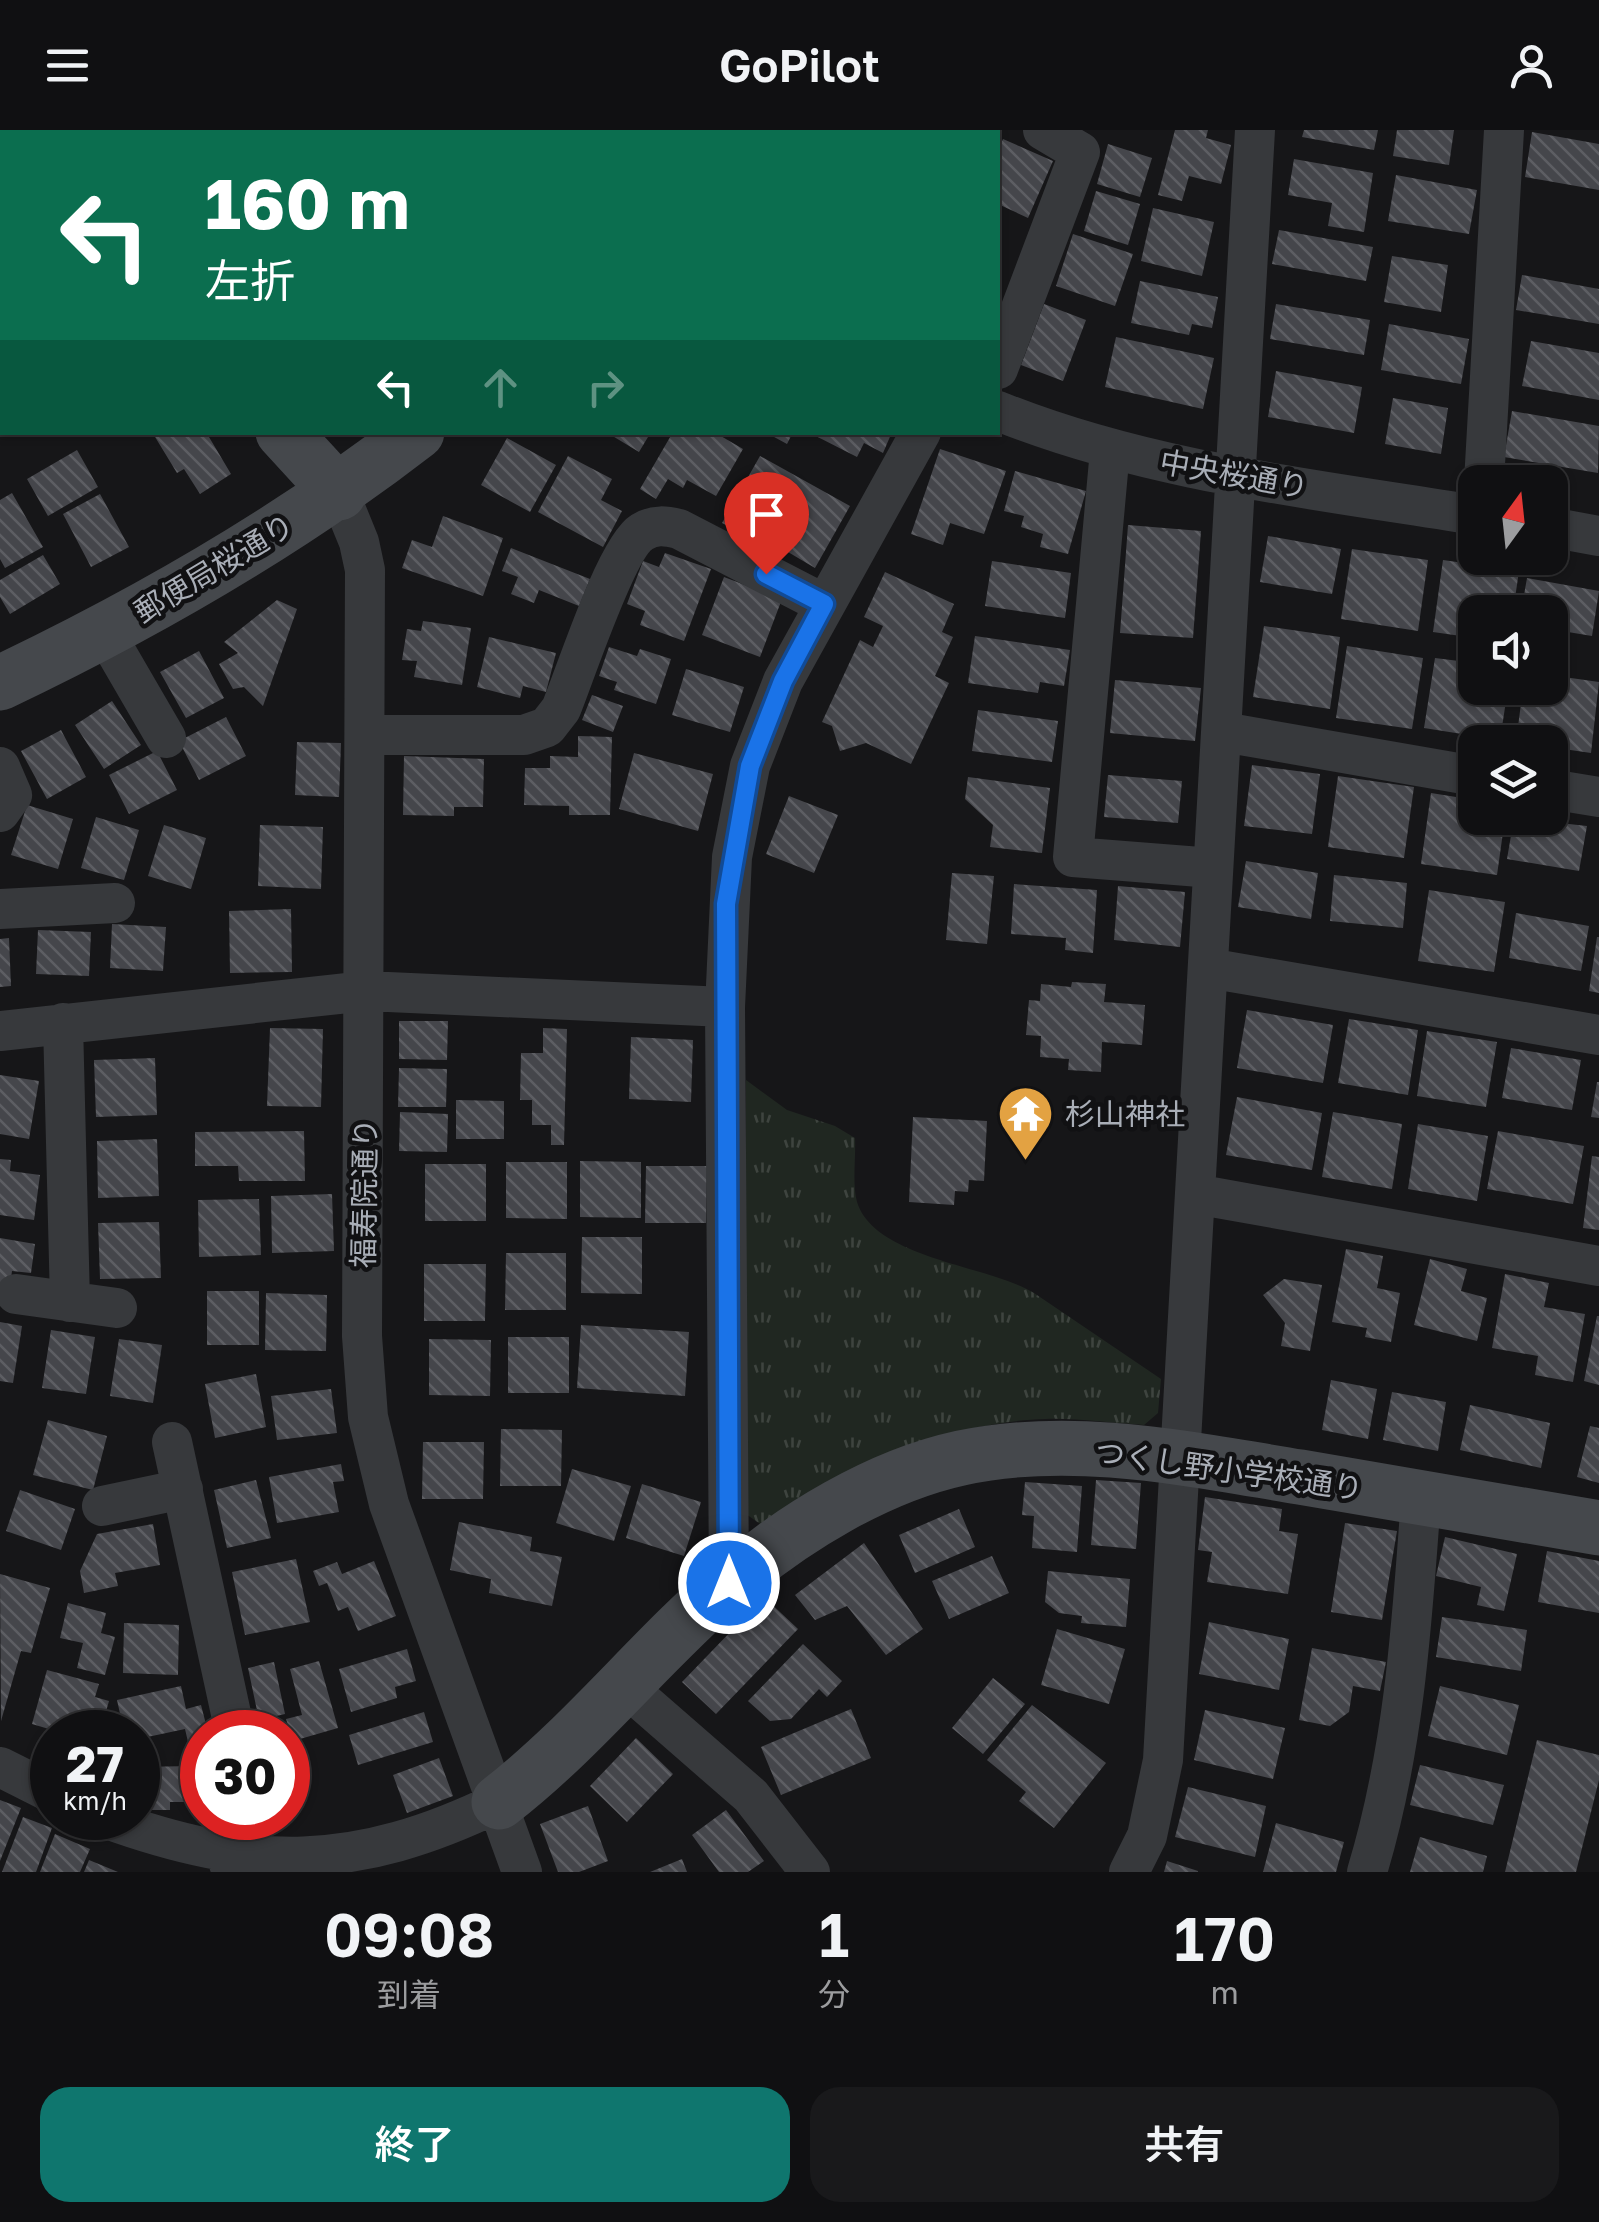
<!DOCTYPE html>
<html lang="ja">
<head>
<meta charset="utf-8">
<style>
  :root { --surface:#101012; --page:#19191b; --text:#f1f3f6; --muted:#9c9d9f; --line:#303032; --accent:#0f766e }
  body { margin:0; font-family:"Golos Text","Noto Sans JP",sans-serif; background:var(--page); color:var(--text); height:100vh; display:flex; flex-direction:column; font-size:38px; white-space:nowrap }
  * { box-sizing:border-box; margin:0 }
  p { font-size:32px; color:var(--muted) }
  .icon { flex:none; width:55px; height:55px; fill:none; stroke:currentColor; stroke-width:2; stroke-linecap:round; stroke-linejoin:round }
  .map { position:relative; height:1742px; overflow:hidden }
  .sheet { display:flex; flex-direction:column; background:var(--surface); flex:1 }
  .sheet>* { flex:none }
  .banner { position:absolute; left:0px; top:0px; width:1000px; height:305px; box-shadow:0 2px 8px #0004,0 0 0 2px var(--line); background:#0b6e4f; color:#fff; overflow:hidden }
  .needle { width:65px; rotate:15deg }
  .controls { position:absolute; left:1458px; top:335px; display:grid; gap:20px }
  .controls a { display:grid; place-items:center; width:110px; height:110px; border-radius:20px; background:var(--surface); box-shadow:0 2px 8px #0004,0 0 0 2px var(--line); font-size:50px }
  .speed { position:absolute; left:30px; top:1580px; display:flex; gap:20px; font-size:50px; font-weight:700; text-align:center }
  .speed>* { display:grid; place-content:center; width:130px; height:130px; border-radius:50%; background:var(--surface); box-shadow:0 2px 8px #0004,0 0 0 2px var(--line); line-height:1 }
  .speed small { font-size:25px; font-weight:400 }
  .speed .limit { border:15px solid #d22; background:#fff; color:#111 }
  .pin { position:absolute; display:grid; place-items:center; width:85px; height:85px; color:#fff; margin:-102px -42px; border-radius:50% 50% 50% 0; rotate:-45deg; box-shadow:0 0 10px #0007 }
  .pin .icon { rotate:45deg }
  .me { position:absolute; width:110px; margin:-55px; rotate:0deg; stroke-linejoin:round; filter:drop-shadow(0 0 8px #0008) }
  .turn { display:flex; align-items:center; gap:35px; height:210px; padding:0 40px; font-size:45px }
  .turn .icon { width:130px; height:130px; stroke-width:2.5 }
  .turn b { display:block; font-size:70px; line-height:85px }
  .lanes { display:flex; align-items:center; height:95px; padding:0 40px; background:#0003; justify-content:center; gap:50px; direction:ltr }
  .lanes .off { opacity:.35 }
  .eta { display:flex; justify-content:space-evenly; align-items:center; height:170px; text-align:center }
  .eta b { font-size:60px; font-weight:600; line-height:70px }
  .action { display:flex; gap:20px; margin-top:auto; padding:20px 40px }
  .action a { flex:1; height:115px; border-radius:30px; background:var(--accent); color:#fff; font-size:40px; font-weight:600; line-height:115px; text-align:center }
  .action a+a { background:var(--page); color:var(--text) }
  header { display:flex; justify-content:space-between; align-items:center; height:130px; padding:0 40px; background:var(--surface); font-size:45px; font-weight:600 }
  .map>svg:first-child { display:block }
</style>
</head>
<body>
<header><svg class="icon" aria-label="menu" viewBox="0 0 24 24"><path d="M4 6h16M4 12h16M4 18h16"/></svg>GoPilot<svg class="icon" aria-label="person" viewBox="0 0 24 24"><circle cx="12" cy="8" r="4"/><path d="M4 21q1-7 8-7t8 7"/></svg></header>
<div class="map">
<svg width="1599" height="1742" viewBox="0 0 1599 1742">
  <defs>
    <pattern id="park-tufts" width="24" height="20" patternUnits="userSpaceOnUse" patternTransform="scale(2.5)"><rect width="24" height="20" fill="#202721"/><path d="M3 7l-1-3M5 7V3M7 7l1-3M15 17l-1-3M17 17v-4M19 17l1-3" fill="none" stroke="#3e443f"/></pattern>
    <pattern id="building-back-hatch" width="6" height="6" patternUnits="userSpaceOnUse" patternTransform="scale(2.5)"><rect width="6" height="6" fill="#45464b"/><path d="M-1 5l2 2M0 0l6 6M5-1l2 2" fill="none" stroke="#5d5e63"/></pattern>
  </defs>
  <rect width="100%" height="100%" fill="#161618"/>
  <path fill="url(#park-tufts)" d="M746,950L787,980L835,996L855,1008C856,1027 852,1054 857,1072C875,1129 988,1135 1034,1163L1161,1249L1158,1283L1144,1295C1111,1293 1077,1288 1045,1289C958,1291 827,1338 763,1396L746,1384Z"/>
  <path fill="url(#building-back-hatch)" d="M1175,0H1208L1206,8L1231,15L1221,54L1189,46L1182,71L1158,65Z
    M1304,0H1378L1374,20L1302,7Z
    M1397,0H1454L1449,35L1393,26Z
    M1532,2L1599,14V60L1525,47Z
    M1003,9L1053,31L1028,88L998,74V20Z
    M1108,14L1152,28L1140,67L1097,54Z
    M1294,29L1373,43L1364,102L1328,96L1332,73L1288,65Z
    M1396,45L1477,60L1469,104L1388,91Z
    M1096,61L1140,74L1128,115L1084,101Z
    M1153,78L1214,92L1202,146L1141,131Z
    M1279,100L1373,117L1366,151L1272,134Z
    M1073,104L1133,124L1115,176L1056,156Z
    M1392,126L1448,135L1441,182L1384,172Z
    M1522,145L1599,159V194L1516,180Z
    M1140,151L1218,167L1212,198L1192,194L1189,205L1131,193Z
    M1044,174L1086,190L1063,251L1021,235Z
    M1276,174L1370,190L1364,225L1270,209Z
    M1389,194L1469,209L1461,254L1381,240Z
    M1116,207L1214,228L1203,279L1105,257Z
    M1531,211L1599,223V270L1522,256Z
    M1276,241L1362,257L1354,303L1268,287Z
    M1393,268L1448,278L1441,324L1385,314Z
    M1512,281L1599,296L1598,343L1504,327Z
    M152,302H206L231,344L200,364L184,339L177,343Z
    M606,302H651L639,322Z
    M673,302H714L743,319L716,366L687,350L683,358L668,349L656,369L640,359Z
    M765,302H793L787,314Z
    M808,302H892L883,323L864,313L857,327Z
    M507,308L556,335L530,382L481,355Z
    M940,319L1006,341L984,404L950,393L943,415L911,404Z
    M77,320L98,357L48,386L27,349Z
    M568,326L612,349L601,370L622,381L603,417L538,382Z
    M760,326L850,376L815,438L788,422L791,416L752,394L745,405L722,393Z
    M1015,341L1086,361L1068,424L1040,417L1043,404L1021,397L1024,386L1004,381Z
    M12,363L43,417L5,438L0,429V370Z
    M100,364L129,417L91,437L63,384Z
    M443,386L503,408L483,466L402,438L412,410L432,417Z
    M1128,395L1201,401L1193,508L1120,503Z
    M1268,406L1341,419L1332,464L1260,452Z
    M511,418L590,449L579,476L539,460L534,473L511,464L518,447L502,441Z
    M1352,419L1428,430L1418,501L1341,489Z
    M665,423L711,439L684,511L640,495L645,481L627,474L643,431L659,437Z
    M43,425L60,454L10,484L0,467V450Z
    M1443,430L1519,441L1513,482H1475V508L1433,502Z
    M992,431L1071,443L1065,488L985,476Z
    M885,442L954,474L942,502L953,507L935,546L949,553L911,634L866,613L840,621L832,596L822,592L860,510L873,517L883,496L864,487Z
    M724,447L782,469L760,527L702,505Z
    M1527,448L1599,461L1592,506L1550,499V482H1521Z
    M277,470L297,479L263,576L244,557L233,559L219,534L238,523L224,512Z
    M423,491L471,498L462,555L414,547L417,531L402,530L407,499L421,501Z
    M1264,496L1340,507L1330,579L1253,567Z
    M975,506L1070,520L1064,556L1040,552L1038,563L968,553Z
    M489,507L556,523L546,562L523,556L520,568L477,557Z
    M1347,516L1423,528L1412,599L1336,588Z
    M609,517L637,526L640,519L671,529L656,574L614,560L617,552L599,546Z
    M199,521L224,568L186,588L160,542Z
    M1435,528L1475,533V558H1508L1500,610L1424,598Z
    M686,539L744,557L730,602L672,585Z
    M1550,545L1599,552L1591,623L1550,617V612H1516L1523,558H1550Z
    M1115,550L1201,558L1195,611L1110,603Z
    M592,565L623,576L613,602L582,590Z
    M112,571L141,615L104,639L75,595Z
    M978,580L1058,591L1052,632L972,621Z
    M226,587L246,626L199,650L179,611Z
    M61,600L86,647L47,669L21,621Z
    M578,606L612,607L610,685H569V676L524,675L525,638H550V626L578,627Z
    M297,612L341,613L339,667L295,665Z
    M157,621L177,660L129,684L109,645Z
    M634,623L713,644L698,701L619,679Z
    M404,626L484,629L483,677H454V686L403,685Z
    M1252,635L1320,644L1312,704L1244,696Z
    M1108,645L1182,651L1178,693L1104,687Z
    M1338,646L1414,657L1404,728L1328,717Z
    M968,647L1050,658L1042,723L990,717L993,695L965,669Z
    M1431,663L1475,670V688H1505L1497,745L1421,734Z
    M789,666L838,685L814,743L766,724Z
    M27,675L73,689L58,739L11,725Z
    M96,687L139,700L124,750L81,738Z
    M1514,688L1587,696L1579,741L1507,729Z
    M164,695L206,708L191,759L148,746Z
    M260,695L323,697L321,759L258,756Z
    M1246,731L1318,743L1311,789L1238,777Z
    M952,743L994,746L987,814L946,810Z
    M1334,745L1407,753L1403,798L1330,791Z
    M1014,754L1097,760L1093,823L1065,820L1066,808L1011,804Z
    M1118,756L1185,762L1180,817L1114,810Z
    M1429,760L1505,772L1494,842L1418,831Z
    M291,779L292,842L230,843L229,781Z
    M1516,783L1589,796L1581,841L1509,828Z
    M112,794L166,797L163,841L110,838Z
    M38,800L91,802L89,846L36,844Z
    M1597,807H1599V863L1589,861Z
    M9,808L11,856L0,857V809Z
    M1072,852L1106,854L1104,872L1145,875L1142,915L1102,912L1101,942L1068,940L1069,929L1040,927L1041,906L1026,905L1029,870L1040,871L1041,854L1071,857Z
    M1247,880L1333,895L1323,953L1237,938Z
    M1349,889L1418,900L1408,965L1338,953Z
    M399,891H448L447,930L399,929Z
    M270,898L323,899L321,977L267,976Z
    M543,898L567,899L564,1015H551V995H532V970H520L521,923H543Z
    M1427,901L1497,912L1486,977L1417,966Z
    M631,907L693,910L691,972L629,969Z
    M1511,918L1581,930L1572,980L1502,968Z
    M155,928L157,985L96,987L94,930Z
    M399,938L447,939L446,977H398Z
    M0,945L39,951L29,1009L0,1004Z
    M1597,952H1599V988L1591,987Z
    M1237,967L1322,983L1312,1040L1226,1025Z
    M456,970L504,971V1009H456Z
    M400,982L448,984L447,1022L399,1021Z
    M1333,982L1402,994L1392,1059L1322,1047Z
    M913,987L987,991L984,1051L969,1050L968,1062L955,1061L954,1075L909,1072Z
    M1418,994L1488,1006L1477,1071L1408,1059Z
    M304,1001L305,1051H239L238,1036H195V1002Z
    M1498,1001L1584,1016L1573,1074L1487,1059Z
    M157,1009L159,1066L98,1068L97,1011Z
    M1592,1026L1599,1027V1100L1583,1098Z
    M0,1029L11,1030L10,1041L40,1045L34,1090L0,1085Z
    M580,1031L641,1032V1088L580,1087Z
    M506,1032H567V1089L506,1088Z
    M425,1034H486V1091H425Z
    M646,1036H707L706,1093H645Z
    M332,1064L334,1121L272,1123L271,1066Z
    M259,1069L261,1125L199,1127L198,1070Z
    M159,1092L161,1148L100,1149L98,1093Z
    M582,1107H642V1164L581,1163Z
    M0,1108L35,1114L31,1143L12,1141L10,1155L0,1154Z
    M1346,1119L1383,1126L1377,1158L1400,1163L1391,1212L1365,1207L1367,1198L1332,1192Z
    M506,1123H566V1180H505Z
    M1430,1129L1467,1139L1461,1161L1487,1168L1477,1211L1414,1195Z
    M424,1134H486L485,1191H424Z
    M1505,1144L1549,1153L1544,1177L1585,1184L1573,1252L1535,1245L1538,1226L1492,1218Z
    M1284,1149L1322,1155L1310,1221L1281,1216L1285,1193L1263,1165Z
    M207,1161H259V1215H207Z
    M266,1163L327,1165L326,1221L265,1220Z
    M1597,1186H1599V1255L1584,1251Z
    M0,1192L22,1196L13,1253L0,1251Z
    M581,1195L689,1202L685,1266L577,1258Z
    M51,1200L95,1207L86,1264L42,1258Z
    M508,1207H569V1263H508Z
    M119,1209L162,1215L153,1273L110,1266Z
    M429,1209L491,1210L490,1266L429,1265Z
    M256,1244L266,1297L215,1308L205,1254Z
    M1331,1250L1377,1259L1368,1309L1322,1300Z
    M331,1259L337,1303L277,1310L271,1266Z
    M1392,1262L1446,1272L1438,1321L1383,1310Z
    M1470,1275L1550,1293L1541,1338L1460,1320Z
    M48,1290L107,1306L93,1360L33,1345Z
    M1590,1296L1599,1298V1353L1577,1347Z
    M501,1299L562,1300L561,1356H500Z
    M423,1312H484L483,1369H422Z
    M341,1334L344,1351L333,1352L339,1382L277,1393L269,1347Z
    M572,1339L631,1356L614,1411L556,1393Z
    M256,1350L271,1408L227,1418L214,1360Z
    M1096,1350L1141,1353L1136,1419L1091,1415Z
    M1025,1352L1082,1356L1077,1422L1032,1418L1034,1386L1022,1385Z
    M642,1354L701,1372L684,1426L626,1408Z
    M20,1360L75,1379L61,1420L6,1401Z
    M1205,1367L1282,1379L1279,1401L1298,1404L1288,1464L1207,1452L1212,1422L1198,1420Z
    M959,1379L975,1417L915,1443L899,1405Z
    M459,1392L532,1407L530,1421L562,1427L552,1476L489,1463L491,1449L450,1440Z
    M1345,1393L1397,1401L1382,1490L1331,1482Z
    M153,1394L160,1435L115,1443L118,1456L84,1463L80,1441L97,1404Z
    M1445,1407L1517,1424L1504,1481L1477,1475L1481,1457L1436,1446Z
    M864,1413L923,1499L886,1525L847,1476L815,1490L795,1465Z
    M1547,1421L1599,1431V1483L1538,1472Z
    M992,1426L1009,1463L949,1489L932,1451Z
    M296,1429L310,1492L245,1505L232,1442Z
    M374,1431L396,1486L358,1501L348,1477L338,1481L327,1453L319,1456L313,1441L337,1432L342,1444Z
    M1048,1441L1130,1449L1126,1497L1081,1493L1082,1486L1059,1483L1045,1472Z
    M0,1444L50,1458L31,1523L21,1521L1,1591Z
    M764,1467L798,1499L716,1584L682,1552Z
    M68,1473L106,1483L101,1503L115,1507L105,1545L77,1538L83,1513L60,1508Z
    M1442,1487L1527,1500L1521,1541L1436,1527Z
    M1209,1492L1289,1509L1279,1560L1199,1544Z
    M124,1493L179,1495L178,1545L123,1543Z
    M1057,1499L1125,1519L1109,1574L1041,1555Z
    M803,1514L842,1551L827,1567L819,1559L791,1589L770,1591L748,1571Z
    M1312,1518L1386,1532L1380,1561L1353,1556L1349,1582L1330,1596L1299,1590Z
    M407,1519L416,1551L395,1557L397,1568L351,1582L339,1539Z
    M319,1531L338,1598L293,1611L286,1589L302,1585L290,1539Z
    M274,1532L285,1584L259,1590L248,1538Z
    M47,1540L99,1554L95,1567L109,1571L100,1602H59L32,1594Z
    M993,1548L1025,1574L983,1624L952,1598Z
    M181,1556L186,1579L201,1575L208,1602H202V1608L188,1612L185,1599L138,1609V1602H124L117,1570Z
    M1440,1556L1519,1575L1507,1625L1428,1606Z
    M1032,1575L1106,1633L1054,1698L1019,1671L1026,1662L987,1630Z
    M851,1579L871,1628L781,1665L761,1617Z
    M1205,1580L1285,1598L1273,1649L1194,1630Z
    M424,1582L433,1612L358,1635L349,1605Z
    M636,1608L673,1644L627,1692L590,1656Z
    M1537,1610L1599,1625V1650L1576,1742H1505Z
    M439,1628L453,1666L407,1683L393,1645Z
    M1420,1635L1504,1655L1493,1695L1410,1675Z
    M192,1636L193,1672H170V1680H138V1637Z
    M1188,1657L1266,1676L1255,1727L1175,1707Z
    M0,1670L21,1678L0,1731Z
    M588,1676L608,1731L579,1742H558L540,1694Z
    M726,1680L764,1731L748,1742H719L692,1705Z
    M23,1687L52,1698L36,1742H2Z
    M1276,1693L1344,1712L1336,1742H1263Z
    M55,1704L90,1719L80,1742H40Z
    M1420,1707L1487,1726L1483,1742H1410Z
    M682,1729L687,1742H650Z
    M89,1730L118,1742H84Z
    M1167,1731L1198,1741V1742H1164Z"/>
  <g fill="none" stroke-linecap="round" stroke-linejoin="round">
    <path stroke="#37393c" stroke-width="40" d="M0,210L2,209
      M998,239L1080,22L1043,0
      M998,281C1149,342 1315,359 1475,385
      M1110,320L1073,727L1213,738
      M1484,352L1504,0
      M339,363L359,412L365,440L362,1206L368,1287L389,1374L522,1742
      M1550,397L1599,406
      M105,503L166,608
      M1223,602L1475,646
      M366,605H524L547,597L561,579C575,545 616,418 642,402C655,394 666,396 679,399L824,474
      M0,637L12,665L0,682
      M1550,659L1599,667
      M0,779L115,773
      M1208,838L1599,905
      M63,893L70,1172
      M0,901L366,861L725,877
      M1195,1064L1599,1136
      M16,1164L117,1178
      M172,1312L235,1602
      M102,1376L183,1359
      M729,1453L725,877L732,727L750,636L783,551L921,302
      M626,1557L751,1666L810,1742
      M0,1637L52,1663
      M104,1688C253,1742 355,1742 499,1672
      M229,1734L241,1688
      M1129,1742L1147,1706L1163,1630L1255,0
      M1367,1742C1404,1620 1412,1494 1421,1368"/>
    <path stroke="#45484c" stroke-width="55" d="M0,0L2,3
      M716,2L719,0
      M283,302L339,363
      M0,553C147,483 288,402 417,302
      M499,1672C583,1607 649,1522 729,1453C793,1398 878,1346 961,1328C1073,1304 1189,1329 1300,1347C1400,1364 1499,1381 1599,1398"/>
  </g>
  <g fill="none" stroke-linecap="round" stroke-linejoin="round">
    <defs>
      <path id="route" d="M729,1453L726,774L750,636L783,551L824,474L766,444"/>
    </defs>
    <use href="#route" stroke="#114b97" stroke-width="25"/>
    <use href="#route" stroke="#1a73e8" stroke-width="18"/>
  </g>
  <defs>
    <symbol id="temple-pin" viewBox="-11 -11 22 30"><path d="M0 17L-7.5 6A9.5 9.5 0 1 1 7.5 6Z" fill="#e3a242" stroke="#111113"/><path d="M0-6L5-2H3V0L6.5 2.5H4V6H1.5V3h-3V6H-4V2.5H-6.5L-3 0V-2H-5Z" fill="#fff"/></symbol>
  </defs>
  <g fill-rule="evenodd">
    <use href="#temple-pin" x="994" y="952" width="63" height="86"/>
  </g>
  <g text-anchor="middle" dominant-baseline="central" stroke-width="9" stroke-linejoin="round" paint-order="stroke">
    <g font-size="30" fill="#a9aeb7" stroke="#111113">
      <text transform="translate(1234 344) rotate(10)">中央桜通り</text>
      <text transform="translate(214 438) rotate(-31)">郵便局桜通り</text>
      <text transform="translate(364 1063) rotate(-89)">福寿院通り</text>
      <text transform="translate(1229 1340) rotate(8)">つくし野小学校通り</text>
    </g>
    <g font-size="30" fill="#a9aeb7" stroke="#111113" text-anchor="start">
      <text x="1065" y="984">杉山神社</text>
    </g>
  </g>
</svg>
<div class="controls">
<a><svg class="needle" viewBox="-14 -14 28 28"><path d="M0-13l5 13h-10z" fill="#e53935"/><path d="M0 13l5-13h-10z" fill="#9c9d9f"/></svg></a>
<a><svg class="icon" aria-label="sound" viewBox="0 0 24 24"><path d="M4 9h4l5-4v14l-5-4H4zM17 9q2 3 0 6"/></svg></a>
<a><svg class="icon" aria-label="layers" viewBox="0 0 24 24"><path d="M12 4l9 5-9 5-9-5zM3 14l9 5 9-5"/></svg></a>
</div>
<div class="speed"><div>27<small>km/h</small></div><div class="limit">30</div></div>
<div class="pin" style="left:766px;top:444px;background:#d93025"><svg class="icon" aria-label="arrive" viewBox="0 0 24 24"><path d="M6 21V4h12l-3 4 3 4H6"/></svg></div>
<svg class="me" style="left:729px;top:1453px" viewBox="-20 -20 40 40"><circle r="17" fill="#1a73e8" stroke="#fff" stroke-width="3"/><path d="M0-11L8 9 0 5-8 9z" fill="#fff"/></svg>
<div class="banner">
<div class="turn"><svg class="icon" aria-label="left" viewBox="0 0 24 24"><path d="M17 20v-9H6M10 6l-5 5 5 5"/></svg><div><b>160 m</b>左折</div></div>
<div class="lanes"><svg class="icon" aria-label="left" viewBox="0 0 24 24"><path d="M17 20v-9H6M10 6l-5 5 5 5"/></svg><svg class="icon off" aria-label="ahead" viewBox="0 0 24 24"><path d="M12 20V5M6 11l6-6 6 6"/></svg><svg class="icon off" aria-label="right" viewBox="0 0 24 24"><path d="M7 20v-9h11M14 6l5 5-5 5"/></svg></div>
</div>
</div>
<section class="sheet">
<div class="eta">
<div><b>09:08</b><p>到着</p></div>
<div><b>1</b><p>分</p></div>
<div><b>170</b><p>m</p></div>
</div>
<div class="action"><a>終了</a><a>共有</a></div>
</section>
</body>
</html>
